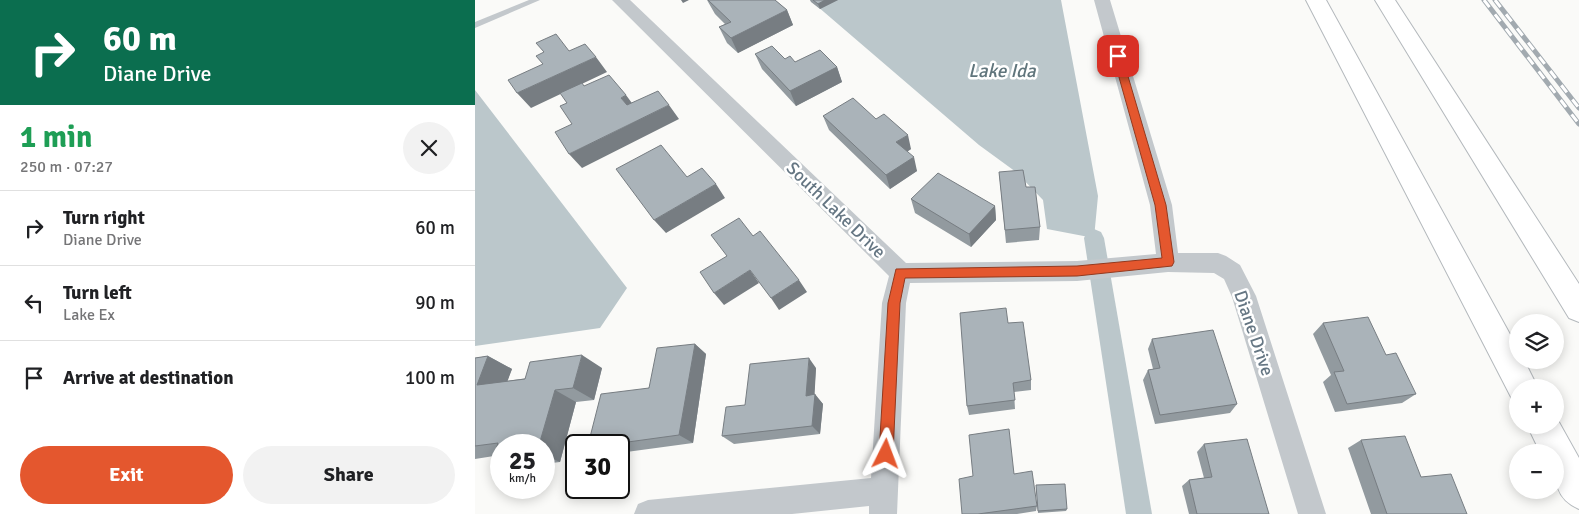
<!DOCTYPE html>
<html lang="en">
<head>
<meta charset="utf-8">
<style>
  :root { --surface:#fff; --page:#f2f2f2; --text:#202124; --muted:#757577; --line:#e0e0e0; --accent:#e4572e }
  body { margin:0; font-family:Signika,sans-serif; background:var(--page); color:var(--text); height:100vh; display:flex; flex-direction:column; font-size:19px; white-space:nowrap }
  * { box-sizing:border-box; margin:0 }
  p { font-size:16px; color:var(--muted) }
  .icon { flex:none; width:28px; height:28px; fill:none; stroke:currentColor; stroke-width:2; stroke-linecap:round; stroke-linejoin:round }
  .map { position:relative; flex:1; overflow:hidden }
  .side { display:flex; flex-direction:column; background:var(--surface); width:475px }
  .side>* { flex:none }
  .hud { background:#0b6e4f; color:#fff; overflow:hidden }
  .tools { position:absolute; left:1034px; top:314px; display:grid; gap:10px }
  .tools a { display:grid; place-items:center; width:55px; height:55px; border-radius:50%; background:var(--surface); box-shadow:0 2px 12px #0003; font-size:25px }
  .speed { position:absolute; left:15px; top:434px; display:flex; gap:10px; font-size:25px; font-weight:700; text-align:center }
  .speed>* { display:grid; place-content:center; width:65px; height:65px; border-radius:50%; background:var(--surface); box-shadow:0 2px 12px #0003; line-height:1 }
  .speed small { font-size:12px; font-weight:400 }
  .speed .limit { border:2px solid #111; border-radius:8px; background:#fff; color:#111 }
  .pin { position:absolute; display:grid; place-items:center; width:42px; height:42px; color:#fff; margin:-21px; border-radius:10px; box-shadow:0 2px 8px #0006 }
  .me { position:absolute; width:55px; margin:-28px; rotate:3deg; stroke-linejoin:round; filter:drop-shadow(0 0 4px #0008) }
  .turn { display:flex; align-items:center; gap:18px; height:105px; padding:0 20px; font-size:22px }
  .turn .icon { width:65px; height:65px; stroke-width:2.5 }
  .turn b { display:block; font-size:35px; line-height:42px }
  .round { display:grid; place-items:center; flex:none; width:52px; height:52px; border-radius:26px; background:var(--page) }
  .headline { display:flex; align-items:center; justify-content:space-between; height:85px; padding:0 20px }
  h1 { font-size:30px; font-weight:700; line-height:38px; color:#1e9e55 }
  .button { display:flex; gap:10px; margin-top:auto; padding:10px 20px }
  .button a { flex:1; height:58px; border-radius:30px; background:var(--accent); color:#fff; font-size:20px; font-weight:700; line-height:58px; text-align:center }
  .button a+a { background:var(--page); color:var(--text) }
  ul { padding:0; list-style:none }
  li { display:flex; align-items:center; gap:15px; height:75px; padding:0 20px; border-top:1px solid var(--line) }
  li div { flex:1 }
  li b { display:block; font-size:19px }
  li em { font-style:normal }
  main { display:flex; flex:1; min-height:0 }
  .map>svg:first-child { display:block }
</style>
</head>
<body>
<main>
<section class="side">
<div class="hud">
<div class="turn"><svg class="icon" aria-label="right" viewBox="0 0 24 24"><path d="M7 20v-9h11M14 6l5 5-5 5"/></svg><div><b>60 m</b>Diane Drive</div></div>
</div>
<div class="headline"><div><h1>1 min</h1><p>250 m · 07:27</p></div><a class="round"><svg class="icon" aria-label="close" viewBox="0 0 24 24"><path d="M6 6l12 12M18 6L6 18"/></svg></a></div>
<ul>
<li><svg class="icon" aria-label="right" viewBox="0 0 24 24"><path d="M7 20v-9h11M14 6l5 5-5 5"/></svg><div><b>Turn right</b><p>Diane Drive</p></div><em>60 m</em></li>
<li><svg class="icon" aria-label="left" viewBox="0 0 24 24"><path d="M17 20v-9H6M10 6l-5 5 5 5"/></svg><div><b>Turn left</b><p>Lake Ex</p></div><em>90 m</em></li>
<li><svg class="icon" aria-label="arrive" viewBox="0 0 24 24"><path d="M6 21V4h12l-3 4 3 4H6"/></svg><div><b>Arrive at destination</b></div><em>100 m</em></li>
</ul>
<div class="button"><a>Exit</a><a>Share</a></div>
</section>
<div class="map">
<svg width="1104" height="514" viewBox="0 0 1104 514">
  <rect width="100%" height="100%" fill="#fafaf8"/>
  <path fill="#bbc7cb" d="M335,0H586L623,196L619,238L572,229L568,200L541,172L504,145Z
    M0,90L152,288L125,328L0,346Z"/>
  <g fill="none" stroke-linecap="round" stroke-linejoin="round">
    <path fill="#bbc7cb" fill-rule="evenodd" d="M619,229L626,232L629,238L677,514H651L609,238L612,232Z"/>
    <defs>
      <path id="motorway" d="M831,0H851L1042,347V360H1049L1063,388H1042V401L1037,399Z
        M900,0H920L1104,284V322L1094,318Z
        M1080,415L1104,458V509C1078,498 1080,477 1080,452H1065L1052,425H1080Z"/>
    </defs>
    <use href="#motorway" stroke="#b4b9bd" stroke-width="2"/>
    <path fill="#c3c8cc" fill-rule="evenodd" d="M54,0H65L0,28V22Z"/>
    <path fill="#c3c8cc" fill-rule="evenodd" d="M137,0H155L431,263L602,261L681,254L675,205L619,0H635L697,205L703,253H743L751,256L765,265L781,296L851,514H823L757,297L749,279L739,273L693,272L602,281L435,283L431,303L422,514H394V506L317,514H159L163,504L173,500L396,478L407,303L414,276Z"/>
    <use href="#motorway" fill="#fff" fill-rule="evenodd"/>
    <defs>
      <path id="rail" d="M1009,0L1104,124
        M1020,0L1104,108"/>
    </defs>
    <use href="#rail" stroke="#a2aab0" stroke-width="5"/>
    <use href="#rail" stroke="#fff" stroke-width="3" stroke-dasharray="9" stroke-linecap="butt"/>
  </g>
  <path fill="#929a9f" d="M232,0H300L312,10L318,25L263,53L252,43L244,27L250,24L240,14Z
    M335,0H363L345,9L336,2Z
    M280,54L320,62L362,67L367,82L321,106L287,69Z
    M348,116L436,149L432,152L442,171L415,189L354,130Z
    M524,172L551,187L565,227L564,240L531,243Z
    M436,199L520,206L521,220L496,247L440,213Z
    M533,323L556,380V390L539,392L540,409L494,415L492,406Z
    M848,323L911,355L941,394L927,403L860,412L848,382L856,375L838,334Z
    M677,339L762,404L755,413L680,424L668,380L673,370L678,369L673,349Z
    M220,344L231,354L218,443L144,453V445H113Z
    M13,356L37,369L32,381L127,368L119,400L101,402L85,462L69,464V445H26V461L18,458L19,456L0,459V358Z
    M341,368L339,394L348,404L345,434L259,444L247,436L270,405Z
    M886,440L946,477L992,514H896L873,448Z
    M729,444L794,514H714L707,486L714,480L729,478L722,452Z
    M539,474L562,506L561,511L542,514H487Z
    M561,485L592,509L591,511L563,513Z"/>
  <path fill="#777d82" d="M206,0H214L208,3Z
    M350,0H363L345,9L343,4Z
    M312,10L318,25L263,53L256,38Z
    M121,57L132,72L56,108L42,93Z
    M362,67L367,82L321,106L315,91Z
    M151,95L162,110L157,113L146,98Z
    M194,105L204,119L107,168L94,154Z
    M433,135L436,149L425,156L421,142Z
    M439,157L442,171L415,189L411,175Z
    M241,184L250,198L191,233L179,220Z
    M520,206L521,220L496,247L494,234Z
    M275,270L284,283L249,305L239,293Z
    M324,280L332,292L304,310L296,298Z
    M220,344L231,354L218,443L204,435Z
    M107,355L127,368L119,400L98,388Z
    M13,356L37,369L27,396L2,385Z
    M334,358L341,368L339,405L331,396Z
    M80,390L101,402L85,462L69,455V445H64Z
    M340,394L348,404L345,434L337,426Z"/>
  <path fill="#aab3b9" stroke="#777d82" d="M233,0H300L312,10L256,38L244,27L256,22Z
    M338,0H350L343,4Z
    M81,34L94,51L110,44L121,57L42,93L33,80L68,64L61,56L69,52L61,43Z
    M297,46L310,59L315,56L320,62L345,50L362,67L315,91L280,54Z
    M134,75L151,95L146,98L152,105L183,91L194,105L94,154L80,132L97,124L85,106L92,103L85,93L107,83L109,86Z
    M378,98L401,119L409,114L433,135L421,142L439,157L411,175L348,116Z
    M186,145L212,177L227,168L241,184L179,220L141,169Z
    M548,170L551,187H560L565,227L530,230L524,172Z
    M463,173L520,206L494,234L436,199Z
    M264,218L278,236L285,231L324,280L296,298L275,270L239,293L225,272L252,256L236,235Z
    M531,308L533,323L548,322L556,380L538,383L540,400L492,406L485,313Z
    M893,317L911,355L921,353L941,394L872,404L859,372L869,371L848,323Z
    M738,330L762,404L685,415L673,370L685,368L677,339Z
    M220,344L204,435L131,445H113L126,394L174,388L182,348Z
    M107,355L98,388L80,390L64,445H26V457L18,458L23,443L0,446V358L13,356L2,385L50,379L55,362Z
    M334,358L331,396L340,394L337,426L247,436L251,407L270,405L275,364Z
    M534,429L539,474L557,471L562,506L503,514H487L484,479L498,476L494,435Z
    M930,436L946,477L976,474L992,514H912L886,440Z
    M772,439L794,514H722L714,480L737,477L729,444Z
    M590,484L592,509L563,511L561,485Z"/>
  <path fill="#e4572e" stroke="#94391e" d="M643,53L647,56L691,205L699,262L697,266L602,276L430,278L425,303L418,454L416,458L411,460L406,458L404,454L413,303L421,269L602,266L687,258L680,205L638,56Z"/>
  <g text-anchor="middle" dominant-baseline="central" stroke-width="5" stroke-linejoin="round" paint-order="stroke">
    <g font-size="18" fill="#657683" stroke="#fff">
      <text transform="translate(361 210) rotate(44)">South Lake Drive</text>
      <text transform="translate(779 333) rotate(71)">Diane Drive</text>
    </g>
    <g font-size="19" font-style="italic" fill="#60757c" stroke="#fff">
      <text x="527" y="71">Lake Ida</text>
    </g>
  </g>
</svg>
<div class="tools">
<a><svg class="icon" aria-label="layers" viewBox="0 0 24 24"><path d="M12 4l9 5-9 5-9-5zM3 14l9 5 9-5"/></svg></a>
<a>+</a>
<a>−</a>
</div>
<div class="speed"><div>25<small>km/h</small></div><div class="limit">30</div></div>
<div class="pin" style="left:643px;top:56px;background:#d93025"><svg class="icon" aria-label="arrive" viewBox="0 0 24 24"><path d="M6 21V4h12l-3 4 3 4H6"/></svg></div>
<svg class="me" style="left:411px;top:454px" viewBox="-20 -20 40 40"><path d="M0-17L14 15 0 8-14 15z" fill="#e4572e" stroke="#fff" stroke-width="4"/></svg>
</div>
</main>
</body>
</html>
